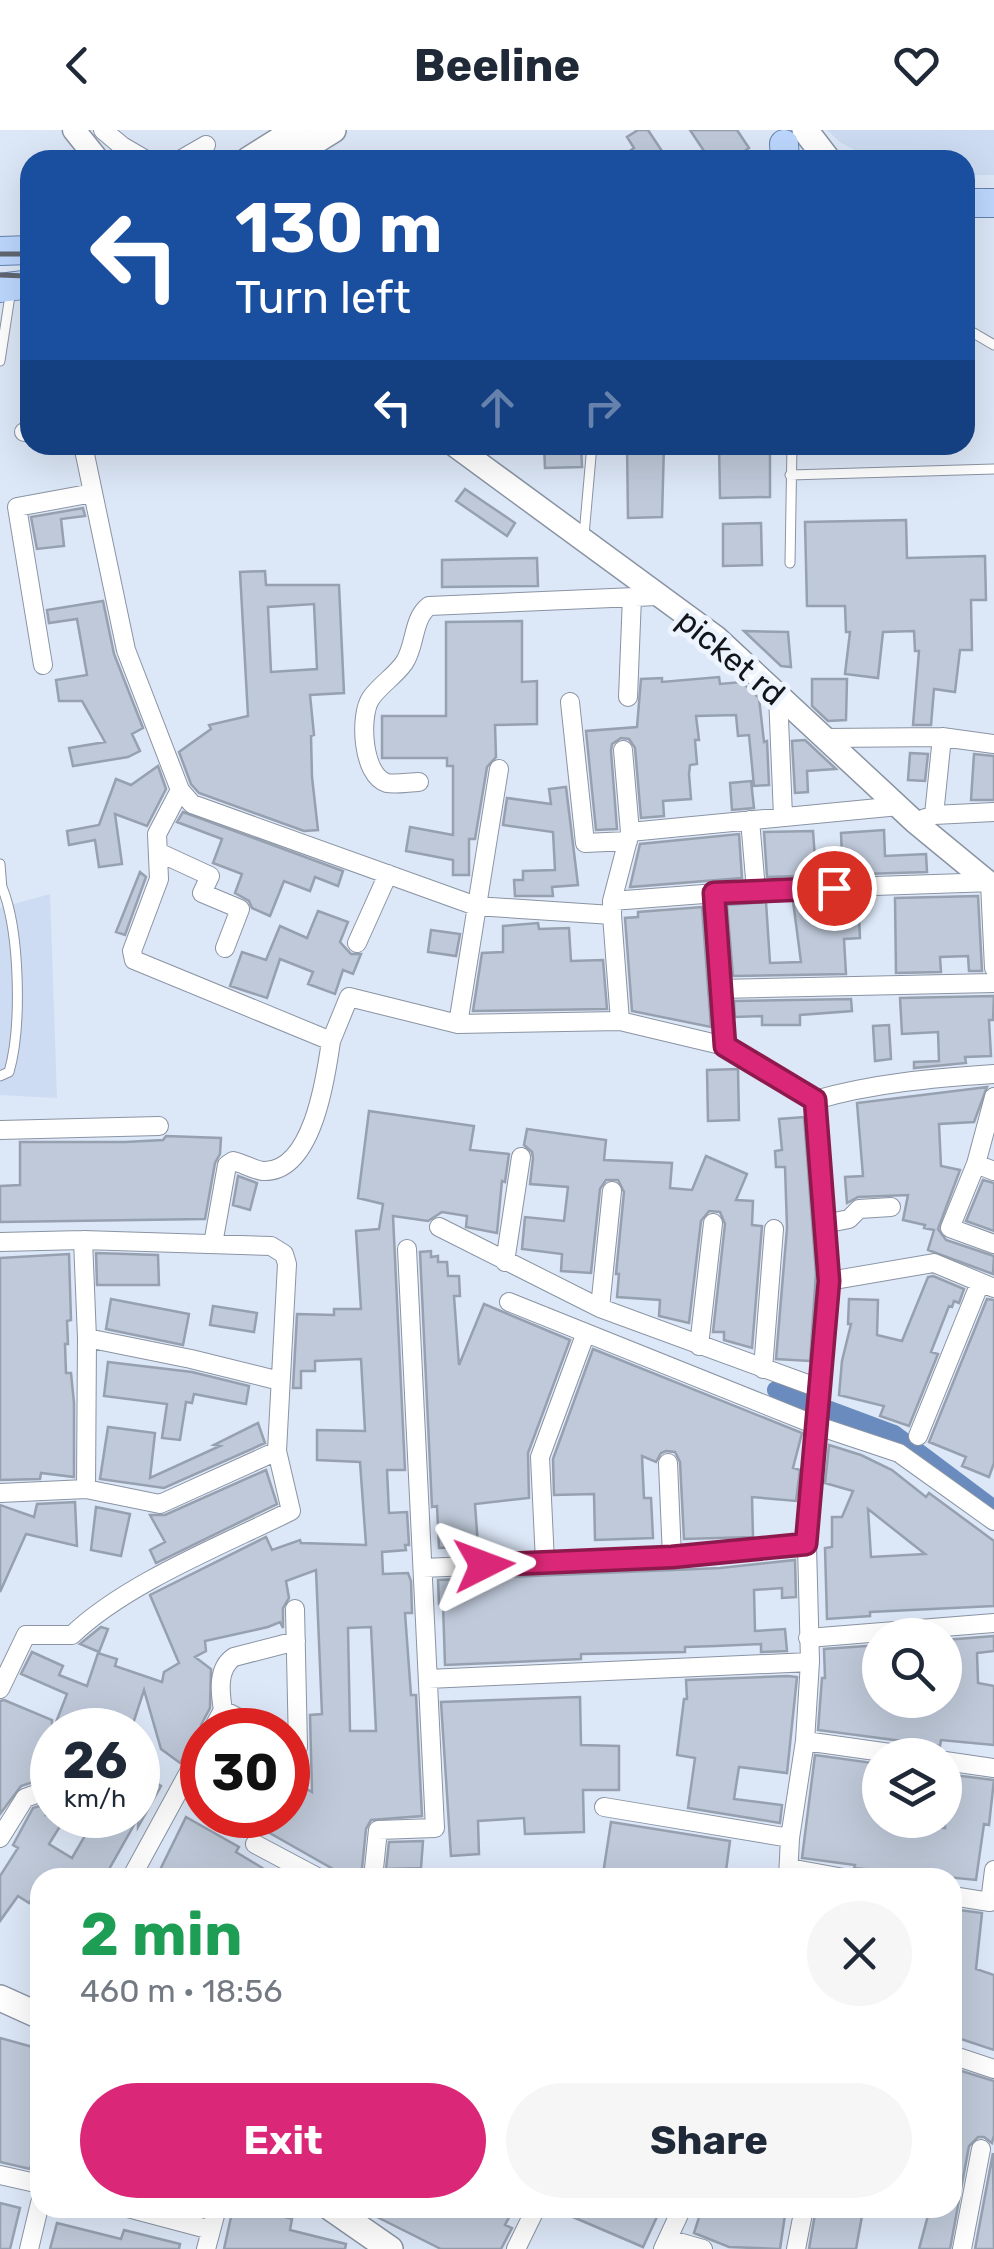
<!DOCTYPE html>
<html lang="en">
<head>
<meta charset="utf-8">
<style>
  :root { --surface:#fff; --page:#f6f6f7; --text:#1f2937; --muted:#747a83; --accent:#db2777 }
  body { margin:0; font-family:Rubik,sans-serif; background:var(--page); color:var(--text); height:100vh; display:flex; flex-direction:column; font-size:38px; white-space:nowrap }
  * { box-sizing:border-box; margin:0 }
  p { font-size:32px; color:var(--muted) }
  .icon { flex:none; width:55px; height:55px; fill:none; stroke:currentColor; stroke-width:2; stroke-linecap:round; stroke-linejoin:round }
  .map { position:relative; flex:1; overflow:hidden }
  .details { position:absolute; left:30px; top:1738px; width:932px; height:350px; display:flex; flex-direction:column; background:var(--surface); border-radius:30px; box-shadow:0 10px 40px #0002 }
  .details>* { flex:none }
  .banner { position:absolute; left:20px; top:20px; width:955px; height:305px; border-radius:30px; box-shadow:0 10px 40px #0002; background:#1a4fa0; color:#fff; overflow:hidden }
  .buttons { position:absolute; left:862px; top:1488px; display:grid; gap:20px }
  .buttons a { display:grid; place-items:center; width:100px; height:100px; border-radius:50%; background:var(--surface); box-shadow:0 10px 40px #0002; font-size:50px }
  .speed { position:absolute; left:30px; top:1578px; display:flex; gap:20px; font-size:50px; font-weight:700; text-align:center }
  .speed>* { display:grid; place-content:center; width:130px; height:130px; border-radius:50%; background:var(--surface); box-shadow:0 10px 40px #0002; line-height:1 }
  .speed small { font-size:25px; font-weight:400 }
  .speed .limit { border:15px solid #d22; background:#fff; color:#111 }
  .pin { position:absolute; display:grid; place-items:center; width:85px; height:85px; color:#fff; margin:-42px; border:5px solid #fff; border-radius:50%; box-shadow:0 2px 10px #0007 }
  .me { position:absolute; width:110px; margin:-55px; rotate:87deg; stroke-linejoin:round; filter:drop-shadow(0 0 8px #0008) }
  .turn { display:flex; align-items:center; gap:35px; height:210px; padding:0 50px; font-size:45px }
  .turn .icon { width:130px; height:130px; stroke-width:2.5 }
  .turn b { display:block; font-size:70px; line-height:85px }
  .lanes { display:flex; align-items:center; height:95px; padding:0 50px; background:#0003; justify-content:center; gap:50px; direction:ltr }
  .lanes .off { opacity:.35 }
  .round { display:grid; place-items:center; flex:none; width:105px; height:105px; border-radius:52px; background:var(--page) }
  .summary { display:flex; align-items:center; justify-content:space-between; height:170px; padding:0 50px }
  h1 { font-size:60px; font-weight:700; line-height:75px; color:#1e9e55 }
  .button { display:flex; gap:20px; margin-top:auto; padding:20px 50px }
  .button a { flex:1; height:115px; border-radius:60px; background:var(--accent); color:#fff; font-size:40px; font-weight:700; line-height:115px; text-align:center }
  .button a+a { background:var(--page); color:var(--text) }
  header { display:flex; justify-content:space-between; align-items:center; height:130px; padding:0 50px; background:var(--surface); font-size:45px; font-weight:700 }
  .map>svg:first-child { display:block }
</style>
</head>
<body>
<header><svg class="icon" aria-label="back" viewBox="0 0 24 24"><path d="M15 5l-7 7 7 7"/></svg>Beeline<svg class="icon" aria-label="heart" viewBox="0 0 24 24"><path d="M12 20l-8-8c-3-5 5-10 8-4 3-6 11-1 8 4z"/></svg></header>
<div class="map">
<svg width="994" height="2119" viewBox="0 0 994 2119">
  <rect width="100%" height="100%" fill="#dce7f7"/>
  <path fill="#cddcf2" d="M827,0H994V45H965V30H874L841,13Z
    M50,764L57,968L0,965V778Z"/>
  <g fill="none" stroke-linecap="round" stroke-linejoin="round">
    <path stroke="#698bbd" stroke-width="18" d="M776,1260L894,1304L994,1379"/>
  </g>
  <path fill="#bfc9d9" stroke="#96a0af" stroke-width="2.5" fill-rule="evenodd" d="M638,0H648L664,24L654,30H617L634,18L627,7Z
    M690,0H737L749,18L732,30H710Z
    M544,315H581L582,337L545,338Z
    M627,315H664L662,387L628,388Z
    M719,315H770V367L720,368Z
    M465,359L515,393L507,406L456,371Z
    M83,378L85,386L61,389L64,416L37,419L31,387Z
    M906,390L907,428L985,426L986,470H971L972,520H960L955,562L934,559L931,595H913L919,521H915L914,501L883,502L878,548L845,544L850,502H846L845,476H807L805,392Z
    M761,393L762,435L723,436V394Z
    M537,428L538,456L442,457V430Z
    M265,441L266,455H339L344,563L310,565L314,605L311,606L312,647L318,700L304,701L199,663L191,654L179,622L211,599L209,595L248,586L240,442ZM314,474L317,539L271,542L268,477Z
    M103,471L114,524L143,598L132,604L140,621L128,627L73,636L69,618L105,612L82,571H59L56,550L87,545L77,489L49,493L47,480Z
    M522,491V552L537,551V594L495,595L496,627L487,637L475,709H469V745H453V730L406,721L410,697L453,705V636H447V628H382V586H446V492Z
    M744,501L788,502L791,537L781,536Z
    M719,547L720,554L742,552L759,568L764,612L767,611L769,655L754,656L749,605L738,606L736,585L696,586L699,610H695L697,634L690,635L689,644L691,669L663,671L664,686L641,688L635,618L629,609L621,608L612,614L611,621L617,699L596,700L586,601L637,597L641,549L662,548V552Z
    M812,549H847L846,590L828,591L812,576Z
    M805,610L836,639L807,641L808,662L795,663L792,611Z
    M910,623L928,624L925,651L908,650Z
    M974,624L994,626V670H971Z
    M158,636L166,659L147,696L115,684L122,734L99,737L95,710L69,715L67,701L99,695L116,649L131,655Z
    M751,651L754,678L732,680L730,653Z
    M566,657L578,755L552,757L553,766H515L514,750H523V741L555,740L553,702L503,695L507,668L551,674L549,659Z
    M183,682L343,741L338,756L315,747L310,761L284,751L270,786L252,778L249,771L235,763L242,744L213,733L222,709L177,692Z
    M884,700L885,726L926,724L927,742L767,747L764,702L813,701L815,728L842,727L841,703Z
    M739,704L742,748L630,757L640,714Z
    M140,742L146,747L125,805L116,802Z
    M978,766L982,841H969L968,826L940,827L941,842L896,843L895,768Z
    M858,769L860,808L844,809L846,844L733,846L727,775L766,772L770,833L801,832L793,771Z
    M702,777L711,897L632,881L625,788L638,787V782Z
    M318,781L348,792L340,812L351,824H361L353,844L343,840L335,864L308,854L313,842L280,829L267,868L230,856L242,822L266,830L280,796L307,808Z
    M538,793L539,799L569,798L571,831L603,830L607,879L473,881L482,823L503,822V796Z
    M431,800L460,804L456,826L428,822Z
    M994,866L993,890H989L991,926L965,927L966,933L914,938V932L939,931L938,902L902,904L900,868Z
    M851,869L852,881L800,885V895H762V886L735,887L734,871Z
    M889,895L891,929L875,931L873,896Z
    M738,939L739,990L708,991L707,940Z
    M987,957L974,992L939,994L941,1036L960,1040L938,1099L946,1110L994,1126L993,1144L928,1120L934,1100L924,1098L925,1095L903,1090L908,1065L858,1067L847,1073L845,1047L863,1046L857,973Z
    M369,981L474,996L470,1020L509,1024L505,1052L502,1051L497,1103L466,1097L467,1086L442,1082L428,1091L393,1086L405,1340H387L389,1383L407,1382L409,1415H405L406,1420L382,1422L383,1444L408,1443L411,1451L412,1483H405L411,1565H416L422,1686L371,1690L366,1699L361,1748H349L238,1685H288V1648L312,1662L310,1585L322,1584L316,1440L286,1451L289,1468L283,1478V1498L280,1492L268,1497L205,1511L206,1521L195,1527L211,1539L210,1578L201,1595V1606L192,1611L180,1633L161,1619L144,1560L131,1600H53L67,1564L21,1544L32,1522L63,1536L59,1545L87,1556L98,1523L117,1529L115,1536L162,1552L164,1542L179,1533L150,1465L266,1407L272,1420L300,1410L301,1413L366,1415L360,1332L317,1330V1300L365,1301L361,1229L315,1231V1241H301V1258H293L297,1184L334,1185V1179H361L356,1101L379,1099L383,1074L358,1068ZM371,1497L376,1601H350L348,1498Z
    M804,987L816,1143L810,1231L776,1229L787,1098L785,1037H776L775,1021L782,1020L779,989Z
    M527,999L606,1010L604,1030L672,1033L670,1058L692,1060L706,1026L747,1044L736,1070L753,1071L752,1095L762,1096L752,1218L724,1210V1202H713L725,1094L720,1082L709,1081L701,1091L689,1193L659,1186L660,1170L617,1167L619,1144H616L624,1062L618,1050H606L600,1059L591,1143L561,1141L562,1124L522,1119L525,1087L564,1091L568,1057L530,1054L533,1028L532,1022L524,1015Z
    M166,1006L221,1008L220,1024L215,1033L205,1089L0,1092V1056L20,1055V1012H125L163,1010Z
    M238,1046L257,1053L250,1080L233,1075Z
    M983,1050L994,1053V1101L966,1091Z
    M431,1121V1127L438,1126V1132H447L448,1146H459L460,1166H454L459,1235L484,1174L570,1210L528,1323L529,1368L475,1374L478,1416L439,1418L437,1376L432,1377L420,1122Z
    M96,1123L158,1125L159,1155H97Z
    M69,1124L71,1190L67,1191L68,1214H65L66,1243H71L74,1273V1347L41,1343L40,1349L0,1350V1128Z
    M933,1146L964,1159L959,1173L954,1171L952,1177L949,1176L931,1222L938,1224L909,1296L880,1286L884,1276L839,1265L842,1231L851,1194H848L849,1169L878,1170L877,1205L902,1211L928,1147Z
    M111,1169L189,1184L183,1215L106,1199Z
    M987,1169L994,1170V1333L989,1347L962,1336L966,1327L929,1312Z
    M213,1176L257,1183L254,1202L210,1195Z
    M593,1219L802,1303L793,1338L800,1340L796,1371L752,1367L753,1407L684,1409L680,1332L675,1322L666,1321L661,1323L656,1332L642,1326L644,1368H651L653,1408L595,1410L594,1364L554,1365L553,1329Z
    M108,1232L192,1242L249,1256L246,1274L194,1264L192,1273L186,1272L180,1310L162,1308L167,1274L104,1266Z
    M258,1293L265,1313L164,1358L100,1349L108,1297L155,1303L150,1348L220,1316L214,1315Z
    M829,1315L861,1325L892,1340L926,1367L929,1363L994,1411V1476L870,1482V1486L827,1489L825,1418L832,1417V1387H842L853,1361L825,1353ZM868,1379L925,1424L871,1427Z
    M266,1340L277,1374L156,1433L150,1420L165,1412L150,1385H165Z
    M75,1372L77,1416L26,1404L0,1462V1375L34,1387L37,1374Z
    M96,1377L130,1384L121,1426L91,1420Z
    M795,1430L796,1467L782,1468V1458L754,1460L755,1501L785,1499L787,1521L761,1522V1514L716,1516L685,1517V1522L581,1524V1529L445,1535L443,1474H439L438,1450L720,1438Z
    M101,1497L108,1499L99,1522L80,1514Z
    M994,1506V1521L977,1523L978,1553L994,1556V1615L941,1610L940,1616L818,1600L822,1548H825L824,1519L880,1515V1570H945V1510Z
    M788,1546L797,1547L787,1643L739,1637L734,1669L782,1675L780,1693L688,1678L695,1628L677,1625L684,1569H687L686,1550Z
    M580,1567L581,1615L619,1616V1660H583L584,1702L525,1704L524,1688L478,1691L479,1724L451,1726L441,1572Z
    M4,1570L52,1590V1655L36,1651L21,1656L0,1684V1571Z
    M815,1625L880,1634V1690L945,1698V1644L994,1650L989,1695L984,1694L976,1750L854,1738L855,1735L802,1728Z
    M138,1642L161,1656L138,1697V1688L104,1748H40V1756L29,1773L18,1766L0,1791V1746L18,1718L13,1715L33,1678L39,1676L49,1680L46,1685H67L49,1714L72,1728L97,1685H138Z
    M186,1687L239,1717L236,1722L279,1748H156Z
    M611,1692L730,1711L725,1748H625L603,1744Z
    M423,1711L421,1738L386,1739L389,1712Z
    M952,1779L982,1783L976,1839L994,1845V1920L952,1906Z
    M0,1908L40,1919V1972L37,1985L40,1986V2003L30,2039L0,2032Z
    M952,1938L994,1951V2005L992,2013L984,2007H978L969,2016L950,2119H919L930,2078H952Z
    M993,2023L994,2119H975Z
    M0,2073L20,2078L10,2119H0Z
    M233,2078H254L292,2089L290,2100L346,2114L345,2119H224Z
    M359,2078H514L505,2095L512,2098L501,2119H441Z
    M552,2078H661L643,2117Z
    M702,2078H786L780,2119L729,2117L694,2103Z
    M816,2078H848L846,2083L862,2086L856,2119H809Z
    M57,2093L121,2109L124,2100L180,2114L179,2119H50Z"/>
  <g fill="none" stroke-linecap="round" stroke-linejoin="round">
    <defs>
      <path id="service" d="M965,198L994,215
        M0,231L11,159
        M790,345L994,339
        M584,405L592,315
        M790,433L792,315
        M0,734L2,759
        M0,946L9,942C22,897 20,801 2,757"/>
      <path id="minor" d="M103,0L122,16L146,30
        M180,30L206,15
        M24,302H30
        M83,315L126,520L180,660L192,674L476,776L612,785V771L756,760L994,752
        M43,535L17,377L93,363
        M778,565L783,686
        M628,567L632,467
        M570,572L585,713L628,711
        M825,608L942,607L994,614
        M623,620L630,702
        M419,652C410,652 396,655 387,653C362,646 359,585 371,568C380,555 395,546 404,533C416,516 412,489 429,476L658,466
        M180,660L157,704L159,749L132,821L134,830L331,911L349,867L458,894L620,891L725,916L815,970
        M934,685L942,607
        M750,690L756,760
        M915,692L934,685L994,682
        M158,722L210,746L202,763L240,779L225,818
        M990,753L994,838
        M714,763L725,916
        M612,771L630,702L899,676
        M612,785L620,891
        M357,813L388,744
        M720,859L994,853
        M458,894L499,639
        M994,967L976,1034L994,1041
        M0,1000L159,996
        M976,1034L950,1098L994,1114
        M824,1094L849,1089L859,1079L891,1077
        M439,1097L600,1178L821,1259
        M83,1110L87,1208L86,1359
        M0,1112L83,1110L271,1116L284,1124L287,1134L277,1321L291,1381C223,1415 126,1453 72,1505H26L0,1559
        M213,1114L227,1035L233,1031C242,1033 254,1040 263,1041C313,1043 326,946 331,911
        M505,1132L521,1027
        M829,1151L934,1133L994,1158
        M509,1172L818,1296L899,1323L994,1391
        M600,1178L612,1061
        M87,1208L191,1229L280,1251
        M699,1216L713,1093
        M763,1239L774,1099
        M918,1306L980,1153
        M668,1333L672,1427
        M0,1363L86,1359L160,1374L277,1321
        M545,1432L540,1327L585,1205
        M423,1438L672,1427L807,1415
        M808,1508L994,1493
        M428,1549L810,1532
        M223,1580C220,1562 217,1538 234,1527L296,1511
        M212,1600L223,1580L263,1600
        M805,1611L904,1625
        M288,1612L298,1617L295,1479
        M945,1631L994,1638
        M604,1677L790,1708
        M0,1708L25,1668L39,1663L52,1668
        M255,1714L319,1748
        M789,1738L844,1748
        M131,1748L202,1618
        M373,1748L378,1700L435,1698L407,1119
        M788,1748L790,1708L805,1611L810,1532L807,1415L829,1151L815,970C874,953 933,948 994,944
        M952,1766L990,1772L994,1740
        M952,1925L994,1939
        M0,2045L40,2054
        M128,2078L211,2100
        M668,2109L703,2119
        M29,2119L40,2073
        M206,2119L217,2078
        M516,2119L536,2078
        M663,2119L682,2078
        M796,2119L804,2078
        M962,2119L981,2019"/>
      <path id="tertiary" d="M74,0L98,30
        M454,315L716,507L915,692L994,757"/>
      <path id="secondary" d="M805,0L828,30
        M248,30L296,0
        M285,30L333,0
        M0,1868L40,1886
        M331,2078L390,2119"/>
      <path id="primary" d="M784,14L785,30
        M965,73H994
        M0,121L30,120
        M0,158L30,154"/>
    </defs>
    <use href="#service" stroke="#8a94a3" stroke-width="11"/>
    <use href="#minor" stroke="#8a94a3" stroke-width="20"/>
    <use href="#tertiary" stroke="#8a94a3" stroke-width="25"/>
    <use href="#secondary" stroke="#8a94a3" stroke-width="28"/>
    <use href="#primary" stroke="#6482ae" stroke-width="30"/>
    <use href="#service" stroke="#fff" stroke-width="9"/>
    <use href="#minor" stroke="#fff" stroke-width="18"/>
    <use href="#tertiary" stroke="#fff" stroke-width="22"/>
    <use href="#secondary" stroke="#fff" stroke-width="25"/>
    <use href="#primary" stroke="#bcd7fe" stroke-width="28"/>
    <path stroke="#606670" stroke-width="5" stroke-dasharray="20 10" stroke-linecap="butt" d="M0,124H30
      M0,145L30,146"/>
  </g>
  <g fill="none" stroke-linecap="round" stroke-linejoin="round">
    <defs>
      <path id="route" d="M484,1435L672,1427L806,1414L829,1151L815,970L725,916L714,763L834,758"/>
    </defs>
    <use href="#route" stroke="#8e194d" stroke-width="25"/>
    <use href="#route" stroke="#db2777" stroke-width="18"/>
  </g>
  <g text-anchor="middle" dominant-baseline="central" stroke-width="10" stroke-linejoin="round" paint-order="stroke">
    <g font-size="32" fill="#12161b" stroke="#edf4fe">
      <text transform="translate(731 527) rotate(40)">picket rd</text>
    </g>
  </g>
</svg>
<div class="buttons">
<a><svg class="icon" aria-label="search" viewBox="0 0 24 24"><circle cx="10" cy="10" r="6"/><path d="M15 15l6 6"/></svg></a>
<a><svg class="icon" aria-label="layers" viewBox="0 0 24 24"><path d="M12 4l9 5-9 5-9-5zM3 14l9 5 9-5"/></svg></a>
</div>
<div class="speed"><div>26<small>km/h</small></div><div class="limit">30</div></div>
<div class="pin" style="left:834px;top:758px;background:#d93025"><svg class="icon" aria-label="arrive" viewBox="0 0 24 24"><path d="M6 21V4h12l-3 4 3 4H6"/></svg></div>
<svg class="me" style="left:484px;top:1435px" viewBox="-20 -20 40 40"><path d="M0-17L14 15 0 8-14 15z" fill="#db2777" stroke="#fff" stroke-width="4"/></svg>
<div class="banner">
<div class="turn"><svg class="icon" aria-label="left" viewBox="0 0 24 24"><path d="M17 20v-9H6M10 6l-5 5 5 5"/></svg><div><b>130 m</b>Turn left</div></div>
<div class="lanes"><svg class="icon" aria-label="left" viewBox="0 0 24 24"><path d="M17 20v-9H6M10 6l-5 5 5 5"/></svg><svg class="icon off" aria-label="ahead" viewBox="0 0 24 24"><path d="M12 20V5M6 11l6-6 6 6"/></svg><svg class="icon off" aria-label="right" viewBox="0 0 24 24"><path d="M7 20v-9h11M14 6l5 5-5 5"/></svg></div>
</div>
<section class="details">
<div class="summary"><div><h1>2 min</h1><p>460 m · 18:56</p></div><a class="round"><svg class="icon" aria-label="close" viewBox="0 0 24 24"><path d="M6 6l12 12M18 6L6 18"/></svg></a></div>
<div class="button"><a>Exit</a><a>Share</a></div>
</section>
</div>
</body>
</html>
